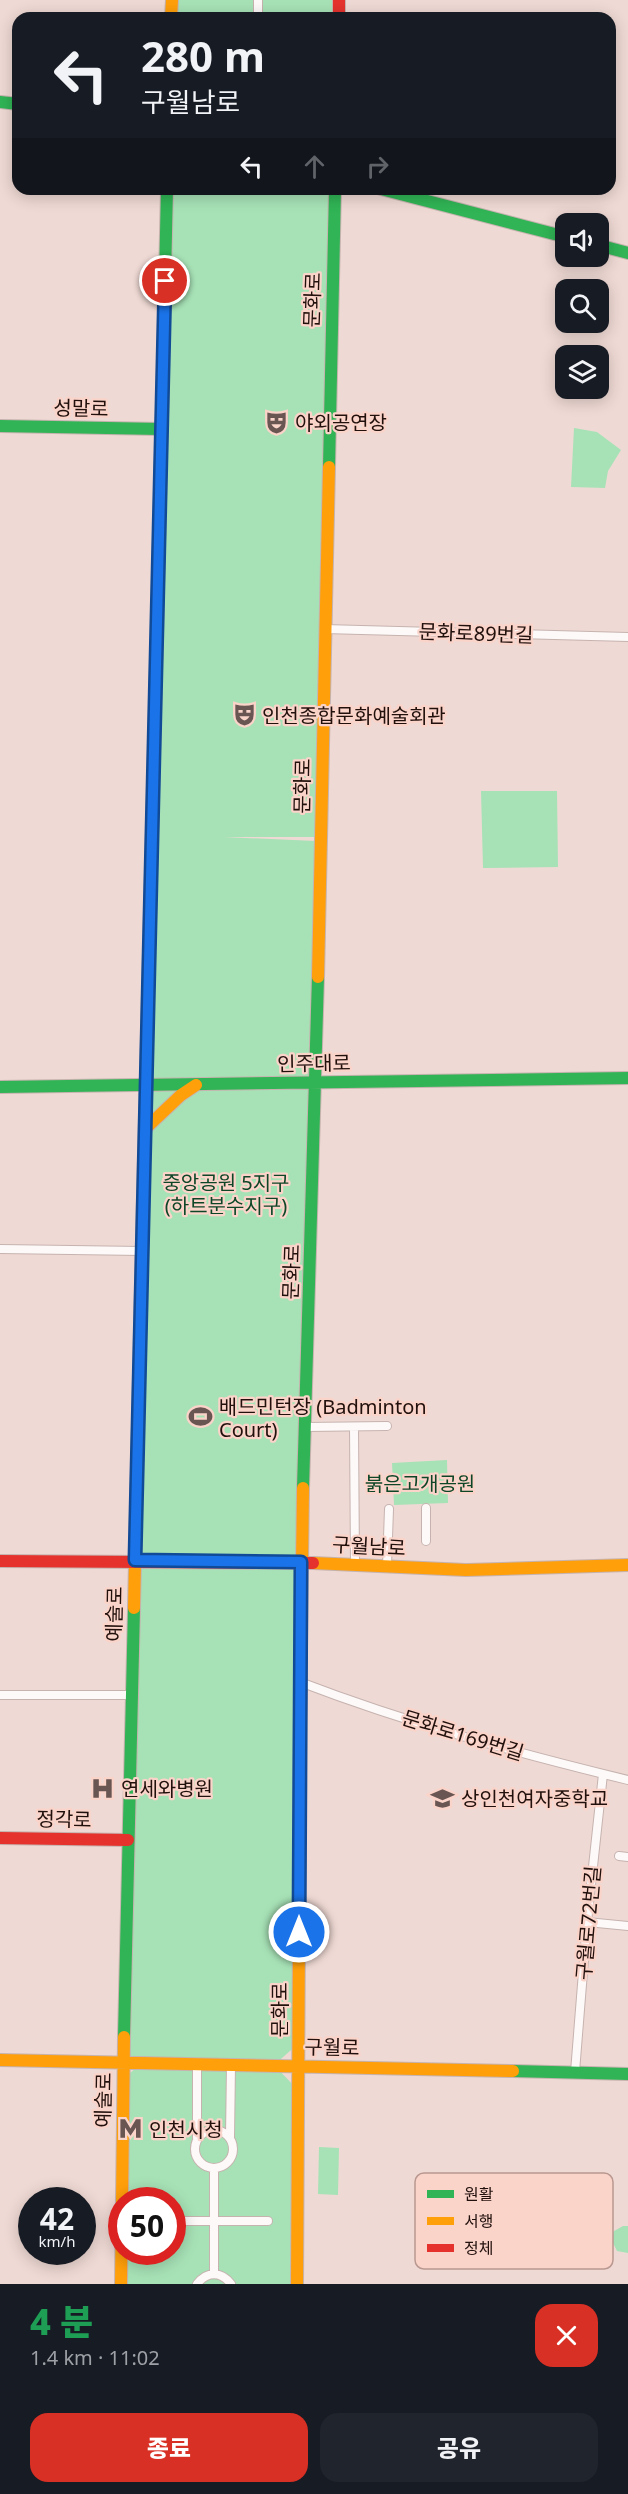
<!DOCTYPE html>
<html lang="ko">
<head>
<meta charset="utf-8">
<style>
  :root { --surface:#171b24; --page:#20242c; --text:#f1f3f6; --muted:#9ea1a6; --accent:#d93025 }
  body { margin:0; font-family:"Noto Sans","Noto Sans KR",sans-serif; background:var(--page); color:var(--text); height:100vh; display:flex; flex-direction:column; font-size:22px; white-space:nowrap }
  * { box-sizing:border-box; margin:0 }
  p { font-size:20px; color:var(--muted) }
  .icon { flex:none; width:33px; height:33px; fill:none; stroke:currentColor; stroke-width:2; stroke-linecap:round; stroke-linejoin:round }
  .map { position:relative; height:2284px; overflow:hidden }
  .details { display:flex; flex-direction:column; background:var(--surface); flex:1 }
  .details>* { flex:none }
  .guide { position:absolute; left:12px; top:12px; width:604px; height:183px; border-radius:18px; box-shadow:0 3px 15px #0003; background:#171b24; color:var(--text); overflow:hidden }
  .buttons { position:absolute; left:555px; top:213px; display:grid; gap:12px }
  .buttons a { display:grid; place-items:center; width:54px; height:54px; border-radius:12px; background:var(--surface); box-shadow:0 3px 15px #0003; font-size:30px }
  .speed { position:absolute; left:18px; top:2187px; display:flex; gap:12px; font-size:30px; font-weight:700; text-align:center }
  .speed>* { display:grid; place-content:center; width:78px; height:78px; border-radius:50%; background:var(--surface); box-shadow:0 3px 15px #0003; line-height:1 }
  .speed small { font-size:15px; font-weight:400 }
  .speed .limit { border:9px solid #d22; background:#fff; color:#111 }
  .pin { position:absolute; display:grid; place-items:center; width:51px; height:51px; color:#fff; margin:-26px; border:3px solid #fff; border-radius:50%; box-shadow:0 2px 6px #0007 }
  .me { position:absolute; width:66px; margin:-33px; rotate:0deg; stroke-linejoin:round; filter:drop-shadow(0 0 4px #0008) }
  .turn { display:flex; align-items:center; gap:21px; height:126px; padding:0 30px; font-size:27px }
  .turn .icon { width:78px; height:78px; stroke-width:2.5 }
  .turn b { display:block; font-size:42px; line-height:51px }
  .lanes { display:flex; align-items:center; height:57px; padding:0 30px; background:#0003; justify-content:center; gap:30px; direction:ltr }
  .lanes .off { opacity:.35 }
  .round { display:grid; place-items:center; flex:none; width:63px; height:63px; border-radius:18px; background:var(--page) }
  .head { display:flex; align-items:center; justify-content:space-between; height:102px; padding:0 30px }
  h1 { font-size:36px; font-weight:800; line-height:45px; color:#1e9e55 }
  .cta { display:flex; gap:12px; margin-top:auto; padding:12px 30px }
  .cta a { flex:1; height:69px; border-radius:18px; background:var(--accent); color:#fff; font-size:24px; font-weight:800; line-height:69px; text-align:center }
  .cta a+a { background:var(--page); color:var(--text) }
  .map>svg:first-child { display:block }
</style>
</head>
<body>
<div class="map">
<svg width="628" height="2284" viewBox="0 0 628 2284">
  <rect width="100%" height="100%" fill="#efd9d4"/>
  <path fill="#a7e2b6" d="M172,0H339V18H171Z
    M167,189H330L316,837H224L316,841L297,1558L289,1562L301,1578L298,2044L274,2065L297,2089V2284H122V2252H172V2200H122L123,2079L142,2063H123Z
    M574,428L597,432L621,450L608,471L605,488L571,487Z
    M481,791H557L558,867L483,868Z
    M447,1460L448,1503L394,1505L392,1463Z
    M319,2147L339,2148L338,2195L318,2194Z
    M623,2226H628V2253L617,2251L611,2239L614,2231Z"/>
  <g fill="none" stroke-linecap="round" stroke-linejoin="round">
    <defs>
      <path id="street" d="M258,18V0
        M324,629L628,637
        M0,1249L142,1251
        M306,1427L387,1426
        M354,1427L355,1564
        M426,1508V1541
        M387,1566L389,1509
        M300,1682C407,1723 517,1753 628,1780
        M0,1695H132
        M619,1856L628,1857
        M587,1922L628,1926
        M197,2064V2138
        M575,2072L587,1922L603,1774
        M195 2149a19 19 0 1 1 38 0a19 19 0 1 1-38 0Z
        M230,2137L231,2065
        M214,2168V2274
        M172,2221H268
        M197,2284C207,2271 221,2271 231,2284"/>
      <path id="fast" d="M0,102L18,104
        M381,189L566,237
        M598,245L628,253
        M163,367L167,189
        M0,426L161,429
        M329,467L335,189
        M0,1087L628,1078
        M142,1242L157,627
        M303,1488L318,977
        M124,2037L134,1608
        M513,2071L628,2074"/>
      <path id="slow" d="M171,18L172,0
        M157,627L163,367
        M318,977L329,467
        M145,1129L181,1095L196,1085
        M313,1563L466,1570L628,1565
        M134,1608L142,1242
        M300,1722L303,1488
        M0,2060L513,2071
        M121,2284L124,2037
        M297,2284L299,1934"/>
      <path id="jam" d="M339,0V18
        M0,1561L313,1563
        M0,1838L128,1840
        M299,1934L300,1722"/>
    </defs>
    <use href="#street" stroke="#c6b3af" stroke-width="10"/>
    <use href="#fast" stroke="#c6b3af" stroke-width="14"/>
    <use href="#slow" stroke="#c6b3af" stroke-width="14"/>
    <use href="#jam" stroke="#c6b3af" stroke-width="14"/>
    <use href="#street" stroke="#fdf9f9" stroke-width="8"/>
    <use href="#fast" stroke="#30b455" stroke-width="12"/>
    <use href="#slow" stroke="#ff9f0a" stroke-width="12"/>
    <use href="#jam" stroke="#e5322d" stroke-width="12"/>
  </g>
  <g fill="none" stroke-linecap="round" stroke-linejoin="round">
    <defs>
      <path id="route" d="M165,281L135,1560L301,1562L299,1932"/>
    </defs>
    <use href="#route" stroke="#114b97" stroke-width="15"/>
    <use href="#route" stroke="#1a73e8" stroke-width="10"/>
  </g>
  <defs>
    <symbol id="theatre-bare" viewBox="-9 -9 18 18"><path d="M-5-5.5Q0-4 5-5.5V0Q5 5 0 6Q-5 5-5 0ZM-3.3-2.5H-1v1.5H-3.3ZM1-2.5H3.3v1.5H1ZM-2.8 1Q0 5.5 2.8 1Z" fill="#695652" stroke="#fad3c9" stroke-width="2.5" paint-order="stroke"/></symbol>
    <symbol id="stadium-bare" viewBox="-9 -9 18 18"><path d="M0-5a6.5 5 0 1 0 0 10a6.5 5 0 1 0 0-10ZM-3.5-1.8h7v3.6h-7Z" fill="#695652" stroke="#fad3c9" stroke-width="2.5" paint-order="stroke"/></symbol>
    <symbol id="hospital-bare" viewBox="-9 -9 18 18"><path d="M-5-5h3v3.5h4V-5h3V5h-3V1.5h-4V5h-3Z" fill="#695652" stroke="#fad3c9" stroke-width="2.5" paint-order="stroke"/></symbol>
    <symbol id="school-bare" viewBox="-9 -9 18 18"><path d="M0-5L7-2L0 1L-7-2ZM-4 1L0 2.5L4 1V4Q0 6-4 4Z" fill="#695652" stroke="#fad3c9" stroke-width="2.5" paint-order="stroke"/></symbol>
    <symbol id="metro-bare" viewBox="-9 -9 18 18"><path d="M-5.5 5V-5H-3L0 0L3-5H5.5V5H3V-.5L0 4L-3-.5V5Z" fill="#695652" stroke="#fad3c9" stroke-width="2.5" paint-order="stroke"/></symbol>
  </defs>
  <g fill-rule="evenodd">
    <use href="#theatre-bare" x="260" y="406" width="33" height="33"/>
    <use href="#theatre-bare" x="228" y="698" width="33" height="33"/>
    <use href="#stadium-bare" x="184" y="1400" width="33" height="33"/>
    <use href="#hospital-bare" x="86" y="1772" width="33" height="33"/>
    <use href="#school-bare" x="426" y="1782" width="33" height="33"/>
    <use href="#metro-bare" x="114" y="2112" width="33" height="33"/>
  </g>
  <g text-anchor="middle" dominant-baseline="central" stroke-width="4.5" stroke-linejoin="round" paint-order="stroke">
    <g font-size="20" fill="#21100c" stroke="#fad3c9">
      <text transform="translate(312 300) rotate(-88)">문화로</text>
      <text transform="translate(81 408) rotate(1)">성말로</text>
      <text transform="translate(476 633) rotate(2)">문화로89번길</text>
      <text transform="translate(302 786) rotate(-89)">문화로</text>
      <text transform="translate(314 1063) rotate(-1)">인주대로</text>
      <text transform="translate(291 1272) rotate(-88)">문화로</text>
      <text transform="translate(369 1546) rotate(3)">구월남로</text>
      <text transform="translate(114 1614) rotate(-89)">예술로</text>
      <text transform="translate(463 1735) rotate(17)">문화로169번길</text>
      <text transform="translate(64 1819) rotate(1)">정각로</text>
      <text transform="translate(588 1923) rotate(-85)">구월로72번길</text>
      <text transform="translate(279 2010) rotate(-90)">문화로</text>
      <text transform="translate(332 2047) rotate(1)">구월로</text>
      <text transform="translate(103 2100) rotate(-89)">예술로</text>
    </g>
    <g font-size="20" fill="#21100c" stroke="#fad3c9" text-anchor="start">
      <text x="295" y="422">야외공연장</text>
      <text x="262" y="715">인천종합문화예술회관</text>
      <text x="219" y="1406">배드민턴장 (Badminton<tspan x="219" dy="23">Court)</tspan></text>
      <text x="121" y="1788">연세와병원</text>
      <text x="461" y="1798">상인천여자중학교</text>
      <text x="149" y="2129">인천시청</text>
    </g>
    <g font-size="20" fill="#0d4627" stroke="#fad3c9">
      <text x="226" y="1182">중앙공원 5지구<tspan x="226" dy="23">(하트분수지구)</tspan></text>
      <text x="420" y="1483">붉은고개공원</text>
    </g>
  </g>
  <rect x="415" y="2173" width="198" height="96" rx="9" fill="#fad3c9" stroke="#b99890" stroke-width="1.5"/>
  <rect x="427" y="2190" width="27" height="8" fill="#30b455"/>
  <rect x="427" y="2217" width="27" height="8" fill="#ff9f0a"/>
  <rect x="427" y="2244" width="27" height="8" fill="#e5322d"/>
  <g font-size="16" fill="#21100c">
    <text x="464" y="2200">원활</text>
    <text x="464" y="2227">서행</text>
    <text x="464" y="2254">정체</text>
  </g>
</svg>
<div class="buttons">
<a><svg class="icon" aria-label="sound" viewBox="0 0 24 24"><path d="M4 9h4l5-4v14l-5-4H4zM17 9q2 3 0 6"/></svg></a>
<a><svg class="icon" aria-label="search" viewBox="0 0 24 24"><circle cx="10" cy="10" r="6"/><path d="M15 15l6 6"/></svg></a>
<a><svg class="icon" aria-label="layers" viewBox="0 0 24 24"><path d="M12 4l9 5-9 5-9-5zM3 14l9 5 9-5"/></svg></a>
</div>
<div class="speed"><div>42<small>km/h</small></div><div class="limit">50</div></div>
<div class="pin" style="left:165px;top:281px;background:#d93025"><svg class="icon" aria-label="arrive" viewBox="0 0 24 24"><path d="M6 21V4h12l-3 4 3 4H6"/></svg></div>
<svg class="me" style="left:299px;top:1932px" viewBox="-20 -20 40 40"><circle r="17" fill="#1a73e8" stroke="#fff" stroke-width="3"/><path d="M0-11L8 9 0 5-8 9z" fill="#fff"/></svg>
<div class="guide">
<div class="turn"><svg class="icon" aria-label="left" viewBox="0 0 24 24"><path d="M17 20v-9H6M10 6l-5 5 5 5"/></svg><div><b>280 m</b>구월남로</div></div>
<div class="lanes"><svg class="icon" aria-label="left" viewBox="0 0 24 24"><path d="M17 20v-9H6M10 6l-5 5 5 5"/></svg><svg class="icon off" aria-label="ahead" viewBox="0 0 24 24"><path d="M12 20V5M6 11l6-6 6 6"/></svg><svg class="icon off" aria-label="right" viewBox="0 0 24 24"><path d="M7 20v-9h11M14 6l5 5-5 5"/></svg></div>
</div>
</div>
<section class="details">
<div class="head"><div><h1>4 분</h1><p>1.4 km · 11:02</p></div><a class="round" style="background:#d93025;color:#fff"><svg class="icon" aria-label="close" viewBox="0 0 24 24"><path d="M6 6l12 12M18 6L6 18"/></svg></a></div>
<div class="cta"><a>종료</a><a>공유</a></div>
</section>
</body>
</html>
